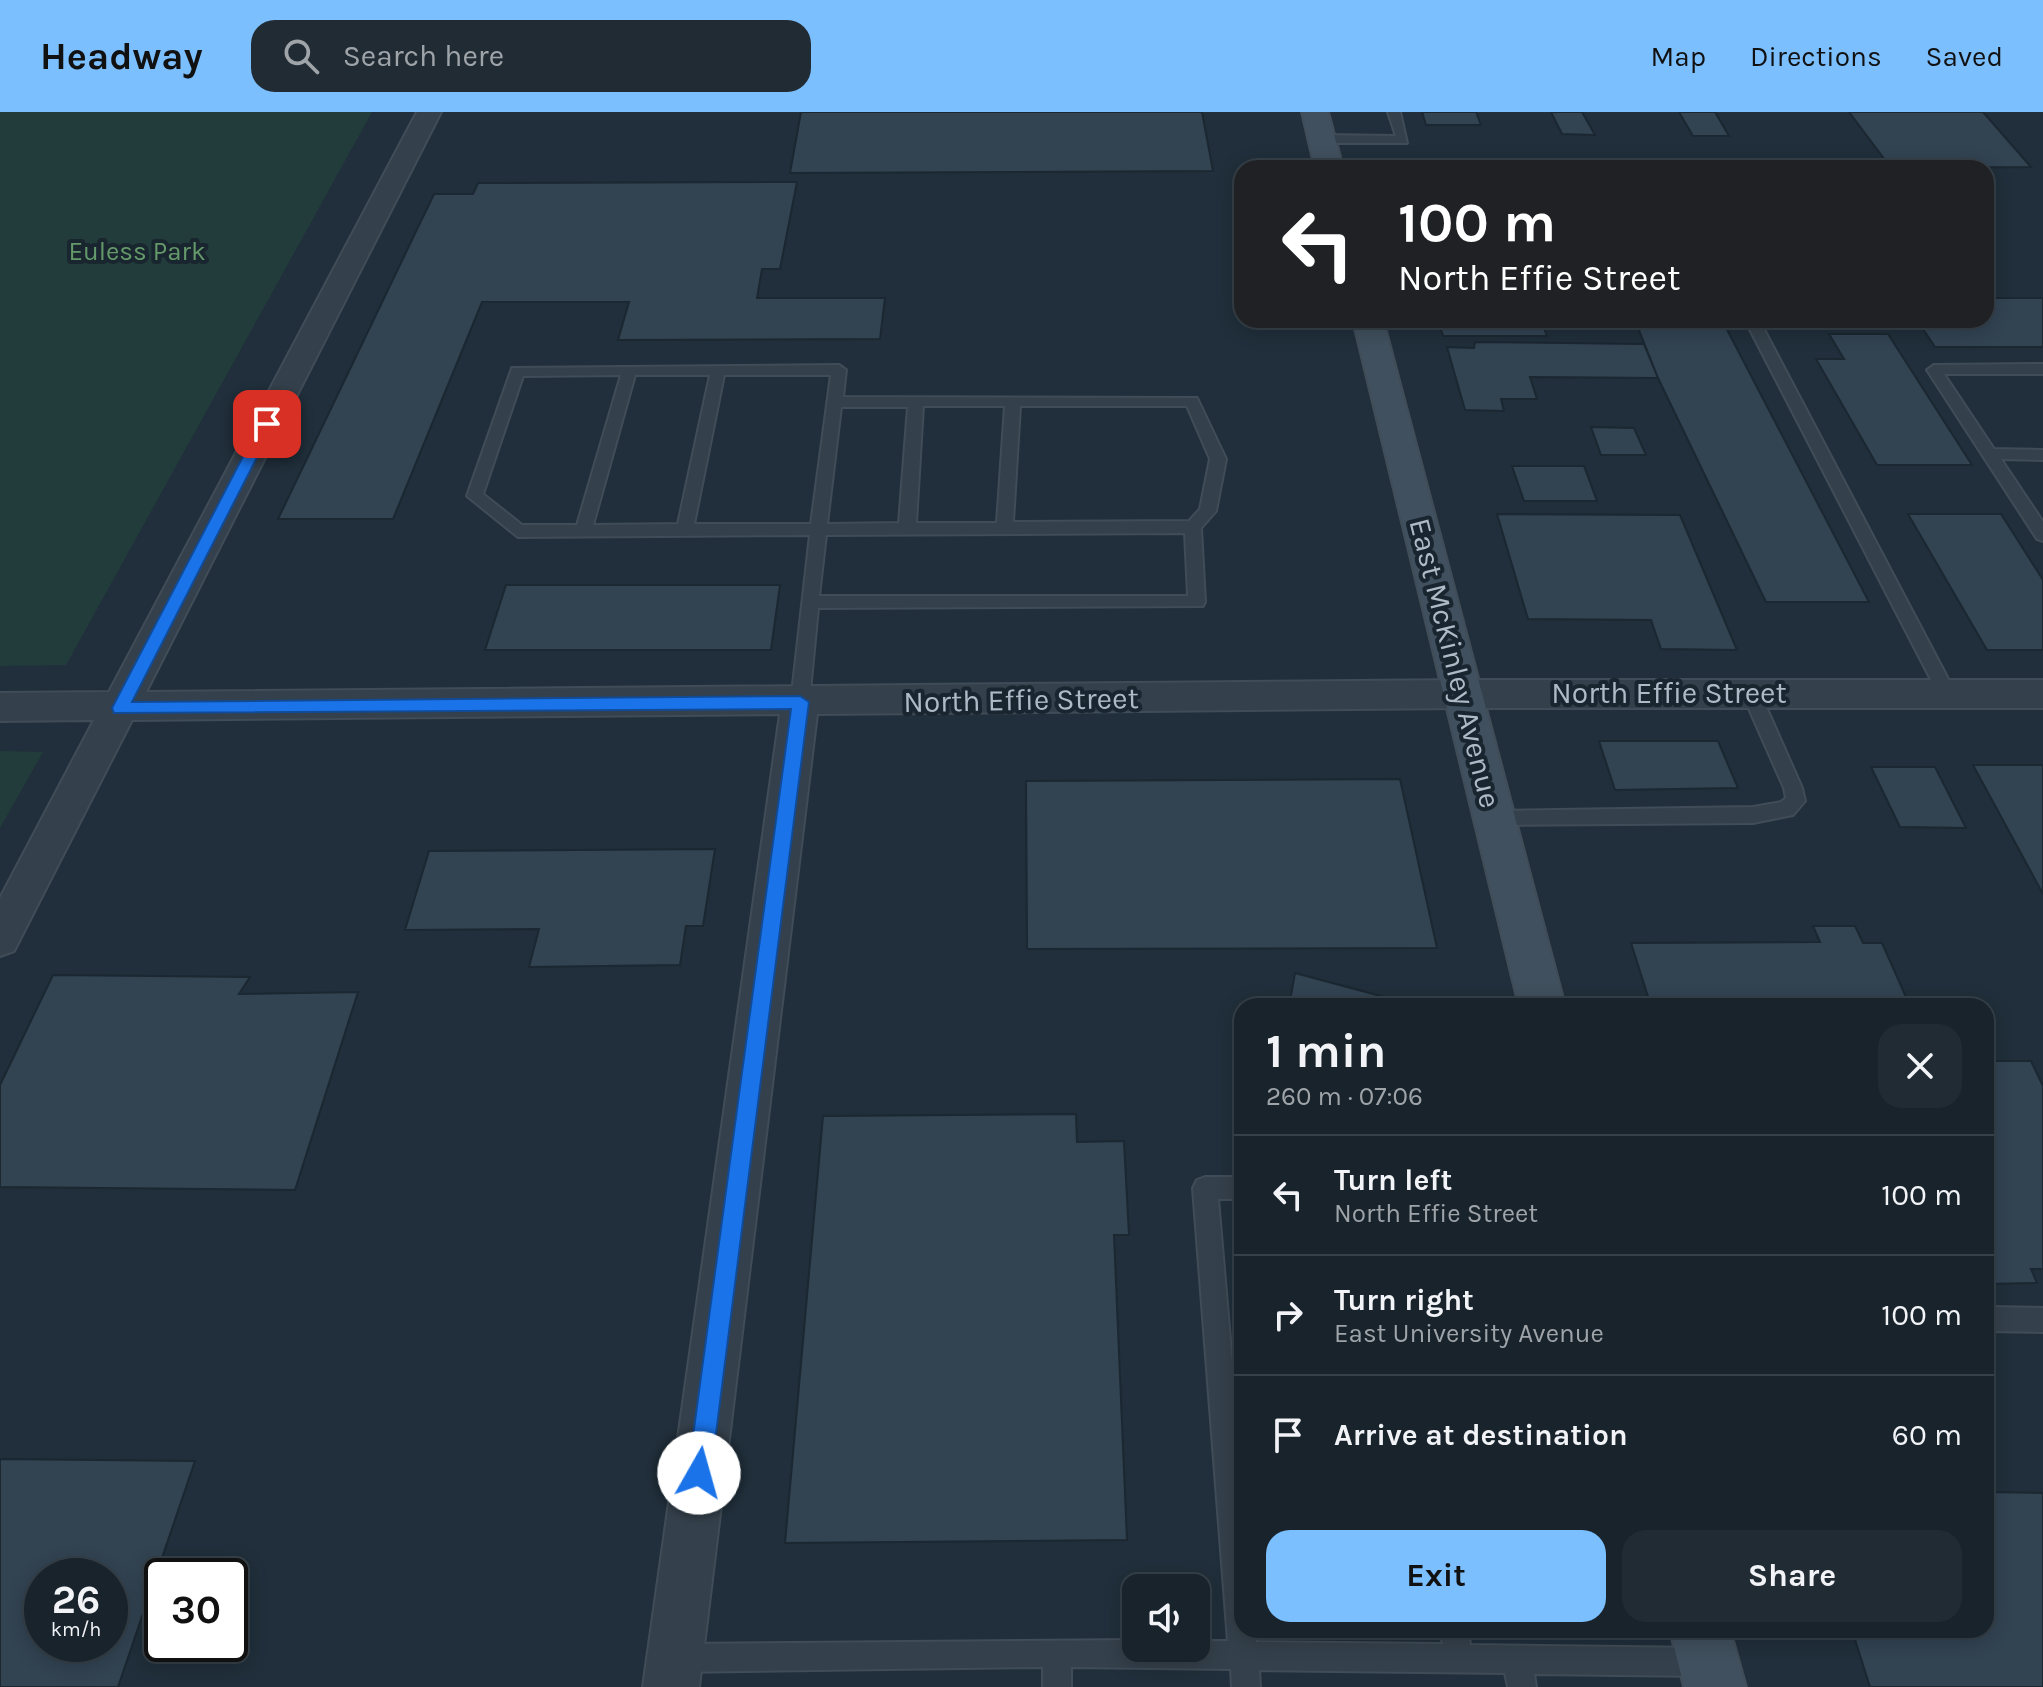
<!DOCTYPE html>
<html lang="en">
<head>
<meta charset="utf-8">
<style>
  :root { --surface:#18232c; --page:#212b34; --text:#f1f3f6; --muted:#9fa4a9; --line:#364048; --accent:#7cbffe }
  body { margin:0; font-family:Karla,sans-serif; background:var(--page); color:var(--text); height:100vh; display:flex; flex-direction:column; font-size:30px; white-space:nowrap }
  * { box-sizing:border-box; margin:0 }
  p { font-size:26px; color:var(--muted) }
  .icon { flex:none; width:44px; height:44px; fill:none; stroke:currentColor; stroke-width:2; stroke-linecap:round; stroke-linejoin:round }
  .map { position:relative; flex:1; overflow:hidden }
  .details { position:absolute; left:1234px; top:886px; width:760px; height:640px; display:flex; flex-direction:column; background:var(--surface); border-radius:24px; box-shadow:0 4px 20px #0003,0 0 0 2px var(--line) }
  .details>* { flex:none }
  .guide { position:absolute; left:1234px; top:48px; width:760px; height:168px; border-radius:24px; box-shadow:0 4px 20px #0003,0 0 0 2px var(--line); background:#202124; color:#fff; overflow:hidden }
  .buttons { position:absolute; left:1122px; top:1462px; display:grid; gap:16px }
  .buttons a { display:grid; place-items:center; width:88px; height:88px; border-radius:16px; background:var(--surface); box-shadow:0 4px 20px #0003,0 0 0 2px var(--line); font-size:40px }
  .speed { position:absolute; left:24px; top:1446px; display:flex; gap:16px; font-size:40px; font-weight:700; text-align:center }
  .speed>* { display:grid; place-content:center; width:104px; height:104px; border-radius:50%; background:var(--surface); box-shadow:0 4px 20px #0003,0 0 0 2px var(--line); line-height:1 }
  .speed small { font-size:20px; font-weight:400 }
  .speed .limit { border:4px solid #111; border-radius:12px; background:#fff; color:#111 }
  .pin { position:absolute; display:grid; place-items:center; width:68px; height:68px; color:#fff; margin:-34px; border-radius:16px; box-shadow:0 4px 12px #0006 }
  .me { position:absolute; width:88px; margin:-44px; rotate:7deg; stroke-linejoin:round; filter:drop-shadow(0 0 6px #0008) }
  .turn { display:flex; align-items:center; gap:28px; height:168px; padding:0 32px; font-size:36px }
  .turn .icon { width:104px; height:104px; stroke-width:2.5 }
  .turn b { display:block; font-size:56px; line-height:68px }
  .round { display:grid; place-items:center; flex:none; width:84px; height:84px; border-radius:24px; background:var(--page) }
  .overview { display:flex; align-items:center; justify-content:space-between; height:136px; padding:0 32px }
  h1 { font-size:48px; font-weight:700; line-height:60px }
  .primary-button { display:flex; gap:16px; margin-top:auto; padding:16px 32px }
  .primary-button a { flex:1; height:92px; border-radius:24px; background:var(--accent); color:#111; font-size:32px; font-weight:700; line-height:92px; text-align:center }
  .primary-button a+a { background:var(--page); color:var(--text) }
  ul { padding:0; list-style:none }
  li { display:flex; align-items:center; gap:24px; height:120px; padding:0 32px; border-top:2px solid var(--line) }
  li div { flex:1 }
  li b { display:block; font-size:30px }
  li em { font-style:normal }
  header { display:flex; align-items:center; gap:48px; box-sizing:border-box; height:112px; padding:0 40px; background:var(--accent); color:#111 }
  header strong { font-size:38px }
  nav { display:flex; gap:44px; margin-inline-start:auto; font-size:28px }
  .search { width:560px; height:72px; background:var(--page); display:flex; align-items:center; gap:20px; box-sizing:border-box; padding:0 28px; border-radius:24px; color:var(--muted); font-size:30px }
  .map>svg:first-child { display:block }
</style>
</head>
<body>
<header>
<strong>Headway</strong>
<div class="search"><svg class="icon" aria-label="search" viewBox="0 0 24 24"><circle cx="10" cy="10" r="6"/><path d="M15 15l6 6"/></svg>Search here</div>
<nav><a>Map</a><a>Directions</a><a>Saved</a></nav>
</header>
<div class="map">
<svg width="2043" height="1575" viewBox="0 0 2043 1575">
  <rect width="100%" height="100%" fill="#202f3b"/>
  <path fill="#223c3b" d="M0,0H372L66,553L0,554Z
    M0,639L43,640L0,716Z"/>
  <path fill="#324352" stroke="#1b2731" stroke-width="2" fill-rule="evenodd" d="M801,0H1202L1213,59L790,61Z
    M1422,0H1476L1481,13H1426Z
    M1551,0H1582L1595,23L1562,22Z
    M1679,0H1715L1729,24H1693Z
    M1849,0H1983L2031,55L1891,56Z
    M797,70L780,157H762L757,186H885L880,227L618,228L629,190H482L393,407H278L434,82H473L478,71Z
    M1986,186H2043V235H1935L1917,208H1986Z
    M1438,208H1541L1547,224H1443Z
    M1635,208H1722L1869,490H1766L1658,266Z
    M1829,222H1888L1972,353H1877L1816,247H1844Z
    M1475,230L1644,232L1658,266L1530,265L1537,287H1501L1504,299L1465,298L1447,235L1474,236Z
    M1591,315L1634,316L1646,343H1601Z
    M1512,354H1584L1597,389H1524Z
    M1497,402L1680,403L1737,538L1661,537L1651,508L1528,507Z
    M1908,402H2001L2043,468V538H1987Z
    M506,473H780L771,538H485Z
    M1599,629H1718L1738,676L1615,678Z
    M1973,653H2043V782Z
    M1871,655H1935L1966,716L1900,715Z
    M1400,667L1437,836L1027,837L1026,669Z
    M715,737L703,814H686L680,853L529,855L539,817L405,818L429,739Z
    M1813,814H1855L1863,831H1882L1910,894H1651L1631,831L1820,830Z
    M1295,861L1414,893L1415,894H1289Z
    M53,863L250,865L239,882L358,880L295,1078L0,1075V973Z
    M1986,949H2031L2043,974V1157H2031L2037,1171L1986,1172Z
    M1076,1002L1077,1030L1124,1029L1129,1123H1114L1127,1428L785,1431L823,1004Z
    M0,1347L195,1349L118,1575H0ZM42,1464H110V1532H42Z
    M1986,1380L2043,1381V1575H1870L1852,1518H1986Z"/>
  <g fill="none" stroke-linecap="round" stroke-linejoin="round">
    <defs>
      <path id="service" d="M1388,0H1400L1407,31H1322L1316,27L1322,23L1396,24Z
        M1745,208H1759L1956,582L1953,587H1941Z
        M2043,252V262H1944L1994,337L2043,338V348L2001,347L2043,410V429L2037,427L1927,258L1934,253Z
        M839,253L846,258L843,285L1197,286L1226,347L1216,399L1201,416L1205,490L1203,494L818,496L809,590L800,597L791,590L810,423L518,425L467,384L512,256ZM621,263L577,413H522L483,382L523,264ZM635,263H710L678,412L593,413ZM724,263H831L811,412H694ZM923,294H1005L997,411H916ZM1020,294H1187L1210,347L1200,397L1189,409L1013,410ZM841,295H908L899,411L827,412ZM1185,421L1188,484H819L826,423Z
        M1751,574L1760,581L1802,676L1805,689L1793,703L1753,711L1488,713L1485,707L1488,701L1495,699L1753,695L1781,690L1786,686L1784,676L1742,581Z
        M1205,1065H1242V1087H1218L1242,1368V1518H1255L1256,1530L1443,1532L1440,1518H1468L1470,1533L1703,1536L1713,1540L1717,1550L1713,1560L1703,1564L1534,1562L1536,1575H1508L1505,1561L1259,1558L1260,1575H1232L1231,1557L1071,1555V1575H1043V1555L675,1560L665,1556L661,1546L665,1536L675,1532L1136,1528V1536H1196V1529H1228L1193,1076L1197,1068Z
        M1986,1195L2043,1196V1220L1986,1219Z"/>
      <path id="minor" d="M417,0H441L146,580L1463,568H2043V596H1463L817,602L699,1575H643L780,602L132,608L14,839L0,844V786L94,608L0,609V581L109,580Z"/>
      <path id="secondary" d="M1302,0H1328L1343,56H1315Z
        M1353,208H1383L1565,894H1519Z
        M1670,1518H1730L1746,1575H1684Z"/>
    </defs>
    <use href="#service" stroke="#404c57" stroke-width="4"/>
    <use href="#minor" stroke="#404c57" stroke-width="4"/>
    <use href="#secondary" stroke="#404c57" stroke-width="4"/>
    <use href="#service" fill="#34404b" fill-rule="evenodd"/>
    <use href="#minor" fill="#34404b" fill-rule="evenodd"/>
    <use href="#secondary" fill="#41505e" fill-rule="evenodd"/>
  </g>
  <path fill="#1a73e8" stroke="#114b97" stroke-width="2" d="M267,308L274,312L132,590L800,584L809,590L711,1361L708,1369L699,1373L691,1369L688,1361L791,597L114,601L112,596L260,312Z"/>
  <g text-anchor="middle" dominant-baseline="central" stroke-width="8" stroke-linejoin="round" paint-order="stroke">
    <g font-size="26" fill="#64996a" stroke="#19252f">
      <text x="137" y="139">Euless Park</text>
    </g>
    <g font-size="30" fill="#aebbc7" stroke="#19252f">
      <text transform="translate(1455 551) rotate(76)">East McKinley Avenue</text>
      <text x="1669" y="581">North Effie Street</text>
      <text transform="translate(1021 588) rotate(-1)">North Effie Street</text>
    </g>
  </g>
</svg>
<div class="buttons">
<a><svg class="icon" aria-label="sound" viewBox="0 0 24 24"><path d="M4 9h4l5-4v14l-5-4H4zM17 9q2 3 0 6"/></svg></a>
</div>
<div class="speed"><div>26<small>km/h</small></div><div class="limit">30</div></div>
<div class="pin" style="left:267px;top:312px;background:#d93025"><svg class="icon" aria-label="arrive" viewBox="0 0 24 24"><path d="M6 21V4h12l-3 4 3 4H6"/></svg></div>
<svg class="me" style="left:699px;top:1361px" viewBox="-20 -20 40 40"><circle r="19" fill="#fff"/><path d="M0-13L10 11 0 6-10 11z" fill="#1a73e8"/></svg>
<div class="guide">
<div class="turn"><svg class="icon" aria-label="left" viewBox="0 0 24 24"><path d="M17 20v-9H6M10 6l-5 5 5 5"/></svg><div><b>100 m</b>North Effie Street</div></div>
</div>
<section class="details">
<div class="overview"><div><h1>1 min</h1><p>260 m · 07:06</p></div><a class="round"><svg class="icon" aria-label="close" viewBox="0 0 24 24"><path d="M6 6l12 12M18 6L6 18"/></svg></a></div>
<ul>
<li><svg class="icon" aria-label="left" viewBox="0 0 24 24"><path d="M17 20v-9H6M10 6l-5 5 5 5"/></svg><div><b>Turn left</b><p>North Effie Street</p></div><em>100 m</em></li>
<li><svg class="icon" aria-label="right" viewBox="0 0 24 24"><path d="M7 20v-9h11M14 6l5 5-5 5"/></svg><div><b>Turn right</b><p>East University Avenue</p></div><em>100 m</em></li>
<li><svg class="icon" aria-label="arrive" viewBox="0 0 24 24"><path d="M6 21V4h12l-3 4 3 4H6"/></svg><div><b>Arrive at destination</b></div><em>60 m</em></li>
</ul>
<div class="primary-button"><a>Exit</a><a>Share</a></div>
</section>
</div>
</body>
</html>
